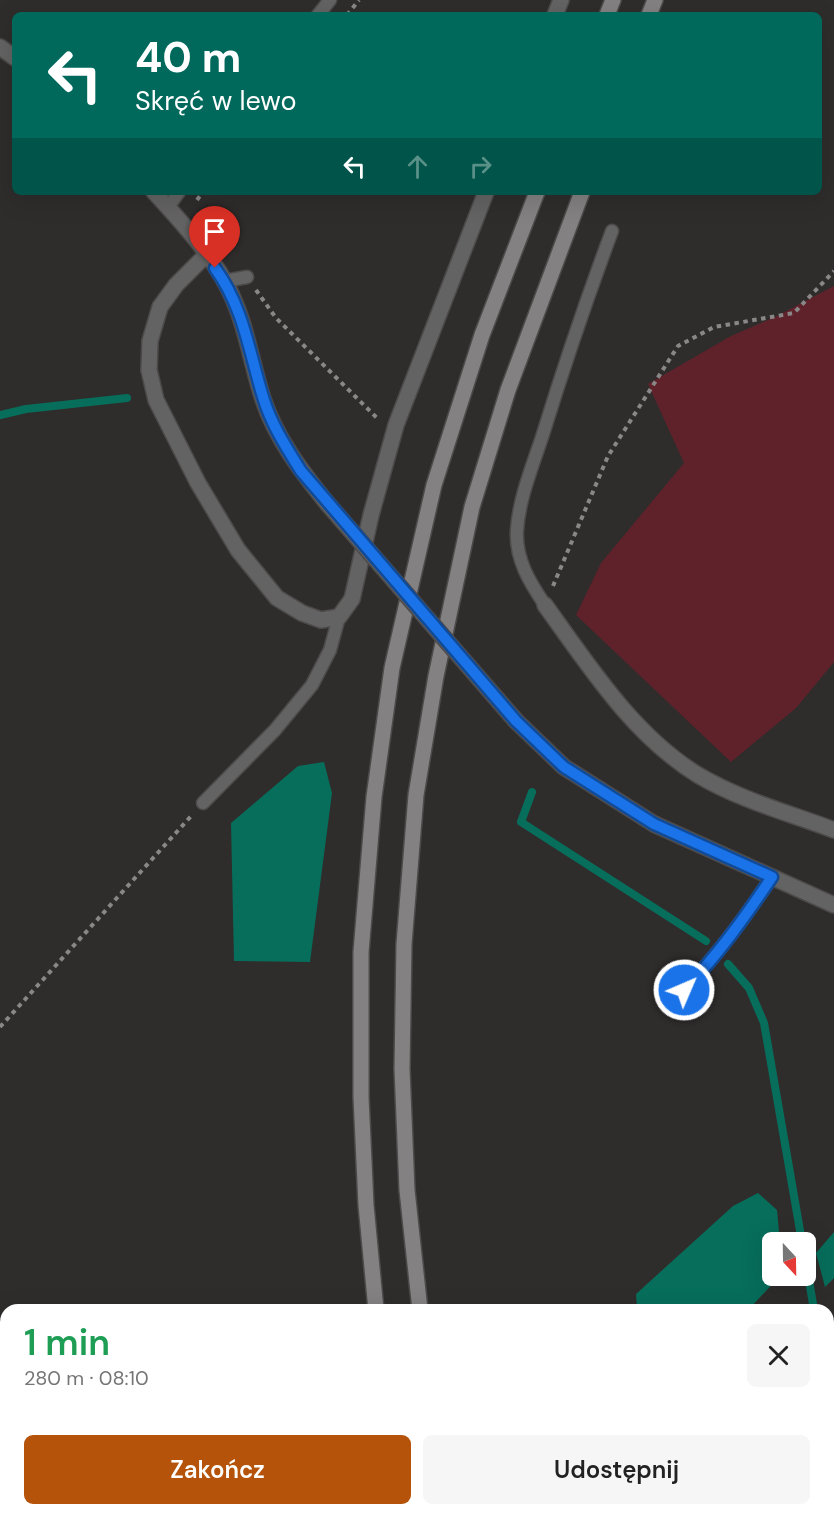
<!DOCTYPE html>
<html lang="pl">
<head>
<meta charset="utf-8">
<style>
  :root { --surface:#fff; --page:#f6f6f6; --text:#222; --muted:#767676; --accent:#b45309 }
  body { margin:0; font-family:"DM Sans",sans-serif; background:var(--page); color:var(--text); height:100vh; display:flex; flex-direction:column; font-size:22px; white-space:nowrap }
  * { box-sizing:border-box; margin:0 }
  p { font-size:20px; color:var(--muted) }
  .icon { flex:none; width:33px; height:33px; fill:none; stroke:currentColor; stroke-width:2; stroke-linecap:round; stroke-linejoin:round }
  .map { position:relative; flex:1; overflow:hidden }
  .sheet { position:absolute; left:0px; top:1304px; width:834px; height:212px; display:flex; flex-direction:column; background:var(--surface); border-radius:18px 18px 0 0; box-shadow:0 6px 24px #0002 }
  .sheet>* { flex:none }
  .top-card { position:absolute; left:12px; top:12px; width:810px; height:183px; border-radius:9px; box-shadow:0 6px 24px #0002; background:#00695c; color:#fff; overflow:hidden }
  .needle { width:39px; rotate:158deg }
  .tools { position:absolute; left:762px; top:1232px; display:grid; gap:12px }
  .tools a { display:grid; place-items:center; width:54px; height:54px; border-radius:9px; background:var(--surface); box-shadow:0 6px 24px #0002; font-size:30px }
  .pin { position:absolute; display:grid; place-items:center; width:51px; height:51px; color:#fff; margin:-62px -26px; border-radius:50% 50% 50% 0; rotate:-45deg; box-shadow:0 0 6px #0007 }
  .pin .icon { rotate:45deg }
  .me { position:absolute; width:66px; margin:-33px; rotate:45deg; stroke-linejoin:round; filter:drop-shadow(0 0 4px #0008) }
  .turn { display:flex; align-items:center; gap:21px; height:126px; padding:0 24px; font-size:27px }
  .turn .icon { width:78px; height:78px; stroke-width:2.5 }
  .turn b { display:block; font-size:42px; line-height:51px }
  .lanes { display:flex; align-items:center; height:57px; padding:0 24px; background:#0003; justify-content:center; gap:30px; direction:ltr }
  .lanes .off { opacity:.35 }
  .round { display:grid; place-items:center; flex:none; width:63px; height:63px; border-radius:9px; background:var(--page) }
  .headline { display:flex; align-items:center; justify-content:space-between; height:102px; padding:0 24px }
  h1 { font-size:36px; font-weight:600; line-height:45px; color:#1e9e55 }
  .button { display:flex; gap:12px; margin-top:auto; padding:12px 24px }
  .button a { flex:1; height:69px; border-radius:9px; background:var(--accent); color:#fff; font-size:24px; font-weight:600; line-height:69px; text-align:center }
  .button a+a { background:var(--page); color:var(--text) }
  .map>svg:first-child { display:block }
</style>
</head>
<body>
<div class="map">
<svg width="834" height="1514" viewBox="0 0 834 1514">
  <rect width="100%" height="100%" fill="#2f2c2c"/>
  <path fill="#5f222a" d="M834,286V662L796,708L731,762L576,615L601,563L684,463L648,384L731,336L777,316Z"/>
  <path fill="#076e5b" d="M324,762L332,793L310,962L234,961L231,823L298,766Z
    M758,1193L777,1210L780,1242H772V1275H781L749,1309H637L636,1294L733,1206Z
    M834,1232V1278L825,1287L816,1253Z"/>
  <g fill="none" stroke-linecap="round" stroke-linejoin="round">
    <path stroke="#076e5b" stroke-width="8" d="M0,415L26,409L127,398
      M532,792L521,822L706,941
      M728,964L749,988L764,1023L802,1242
      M806,1263L814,1310
      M828,1379L834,1378
      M312,1514L342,1509"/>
    <defs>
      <path id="service" d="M318,15L330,0
        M168,207L179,192
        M225,281L247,277
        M545,605C530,583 515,559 517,530C519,498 533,465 543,434C564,366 587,298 612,231
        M203,803L275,730L312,685L330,650L339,617
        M684,989C718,955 745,917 772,877"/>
      <path id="minor" d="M555,15L561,0
        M0,47L15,58
        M154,192C178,218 208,251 225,282C246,320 250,359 263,399C276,438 301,471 327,503
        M206,255L176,285L160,307L150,341L149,370L156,400L198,483L238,550L277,598L302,613L321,620L339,617L352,599L371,515L396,425L486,192
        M545,605C589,666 633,735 698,775C740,800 789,813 834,830
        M516,721L564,767L654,824L834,905"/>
      <path id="secondary" d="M607,15L613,0
        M649,15L655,0
        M376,1310L366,1205L361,1097V952L374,797L392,668L434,485L482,335L537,192
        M420,1310L407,1190L402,1069L404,944L416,795L436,676L472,507L508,390L582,192
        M405,1509L406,1514
        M448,1509L449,1514"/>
    </defs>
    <use href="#service" stroke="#4d4a4a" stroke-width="15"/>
    <use href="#minor" stroke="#4d4a4a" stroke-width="18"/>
    <use href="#secondary" stroke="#4d4a4a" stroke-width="18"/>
    <path stroke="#898787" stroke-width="4" stroke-dasharray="4.5 4.5" stroke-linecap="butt" d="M347,15L359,0
      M197,200L203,192
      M256,290L276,318L378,419
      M553,586L608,456L678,346L714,327L794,313L834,271
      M0,1027L193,814"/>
    <use href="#service" stroke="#646363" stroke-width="12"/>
    <use href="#minor" stroke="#646363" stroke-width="15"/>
    <use href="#secondary" stroke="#838181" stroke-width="15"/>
    <defs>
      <path id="minor-bridge" d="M327,503L516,721"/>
    </defs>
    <use href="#minor-bridge" stroke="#4d4a4a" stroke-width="18" stroke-linecap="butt"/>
    <use href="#minor-bridge" stroke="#646363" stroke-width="15"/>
  </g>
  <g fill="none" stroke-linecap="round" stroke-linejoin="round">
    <defs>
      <path id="route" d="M215,268C244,308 249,352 263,397C271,424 286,447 301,471L516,721L564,767L654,824L772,877C745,917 718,955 684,990"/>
    </defs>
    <use href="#route" stroke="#114b97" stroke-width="15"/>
    <use href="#route" stroke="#1a73e8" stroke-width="10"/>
  </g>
</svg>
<div class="tools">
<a><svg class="needle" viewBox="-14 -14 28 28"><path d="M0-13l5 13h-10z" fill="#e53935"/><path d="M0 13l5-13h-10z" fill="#767676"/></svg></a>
</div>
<div class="pin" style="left:215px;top:268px;background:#d93025"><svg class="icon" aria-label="arrive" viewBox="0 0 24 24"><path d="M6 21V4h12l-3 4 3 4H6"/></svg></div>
<svg class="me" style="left:684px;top:990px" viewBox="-20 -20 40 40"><circle r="17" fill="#1a73e8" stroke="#fff" stroke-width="3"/><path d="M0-11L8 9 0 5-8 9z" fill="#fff"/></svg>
<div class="top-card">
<div class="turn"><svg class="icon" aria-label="left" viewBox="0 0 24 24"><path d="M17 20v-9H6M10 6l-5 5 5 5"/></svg><div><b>40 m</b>Skręć w lewo</div></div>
<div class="lanes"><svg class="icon" aria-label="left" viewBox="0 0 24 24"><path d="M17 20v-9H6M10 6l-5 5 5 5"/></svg><svg class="icon off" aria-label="ahead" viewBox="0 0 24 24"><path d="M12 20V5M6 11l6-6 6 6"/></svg><svg class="icon off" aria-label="right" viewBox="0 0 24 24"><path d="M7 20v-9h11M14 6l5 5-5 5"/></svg></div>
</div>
<section class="sheet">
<div class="headline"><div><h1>1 min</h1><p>280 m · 08:10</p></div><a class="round"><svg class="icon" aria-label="close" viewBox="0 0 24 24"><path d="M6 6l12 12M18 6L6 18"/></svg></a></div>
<div class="button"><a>Zakończ</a><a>Udostępnij</a></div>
</section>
</div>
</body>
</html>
